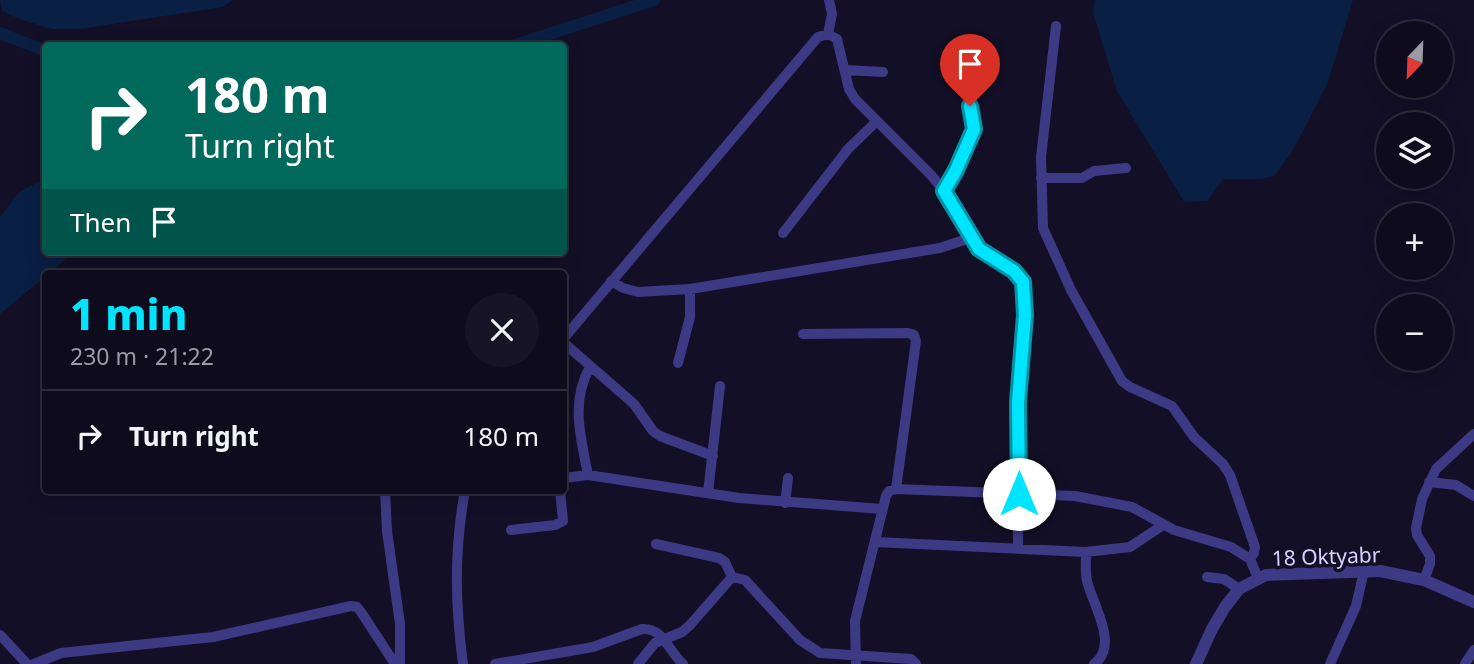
<!DOCTYPE html>
<html lang="en">
<head>
<meta charset="utf-8">
<style>
  :root { --surface:#0e0b1c; --page:#171425; --text:#f1f3f6; --muted:#9b9ba3; --line:#2e2b3b; --accent:#00e5ff }
  body { margin:0; font-family:"Noto Sans",sans-serif; background:var(--page); color:var(--text); height:100vh; display:flex; flex-direction:column; font-size:26px; white-space:nowrap }
  * { box-sizing:border-box; margin:0 }
  p { font-size:23px; color:var(--muted) }
  .icon { flex:none; width:38px; height:38px; fill:none; stroke:currentColor; stroke-width:2; stroke-linecap:round; stroke-linejoin:round }
  .map { position:relative; flex:1; overflow:hidden }
  .sheet { position:absolute; left:42px; top:270px; width:525px; height:224px; display:flex; flex-direction:column; background:var(--surface); border-radius:7px; box-shadow:0 4px 18px #0003,0 0 0 2px var(--line) }
  .sheet>* { flex:none }
  .banner { position:absolute; left:42px; top:42px; width:525px; height:214px; border-radius:7px; box-shadow:0 4px 18px #0003,0 0 0 2px var(--line); background:#00695c; color:#fff; overflow:hidden }
  .needle { width:46px; rotate:203deg }
  .fabs { position:absolute; left:1376px; top:21px; display:grid; gap:14px }
  .fabs a { display:grid; place-items:center; width:77px; height:77px; border-radius:50%; background:var(--surface); box-shadow:0 4px 18px #0003,0 0 0 2px var(--line); font-size:35px }
  .pin { position:absolute; display:grid; place-items:center; width:60px; height:60px; color:#fff; margin:-72px -30px; border-radius:50% 50% 50% 0; rotate:-45deg; box-shadow:0 0 7px #0007 }
  .pin .icon { rotate:45deg }
  .me { position:absolute; width:77px; margin:-38px; rotate:0deg; stroke-linejoin:round; filter:drop-shadow(0 0 5px #0008) }
  .turn { display:flex; align-items:center; gap:24px; height:147px; padding:0 28px; font-size:32px }
  .turn .icon { width:91px; height:91px; stroke-width:2.5 }
  .turn b { display:block; font-size:49px; line-height:60px }
  .then { display:flex; align-items:center; height:66px; padding:0 28px; background:#0003; gap:14px; font-size:26px }
  .round { display:grid; place-items:center; flex:none; width:74px; height:74px; border-radius:37px; background:var(--page) }
  .overview { display:flex; align-items:center; justify-content:space-between; height:119px; padding:0 28px }
  h1 { font-size:42px; font-weight:800; line-height:52px; color:var(--accent) }
  ul { padding:0; list-style:none }
  li { display:flex; align-items:center; gap:21px; height:91px; padding:0 28px; border-top:2px solid var(--line) }
  li div { flex:1 }
  li b { display:block; font-size:26px }
  li em { font-style:normal }
  .map>svg:first-child { display:block }
</style>
</head>
<body>
<div class="map">
<svg width="1474" height="664" viewBox="0 0 1474 664">
  <rect width="100%" height="100%" fill="#130f26"/>
  <path fill="#0a1f44" d="M0,0H233L223,7L80,29H52L22,20L2,11Z
    M1095,0H1353L1327,85L1292,152L1274,176L1261,179H1223L1207,201L1184,202L1117,91L1093,12Z
    M45,178L46,252H73L50,273H46L45,277L0,314V217L18,193Z"/>
  <g fill="none" stroke-linecap="round" stroke-linejoin="round">
    <path stroke="#0a1f44" stroke-width="12" d="M0,33L46,51
      M512,46L654,0"/>
    <path stroke="#3d3a85" stroke-width="10" d="M1056,26L1041,157L1043,228L1071,290L1122,381L1130,387L1172,406L1194,437L1223,464L1230,475L1255,547L1254,553L1250,559
      M828,34L832,14L829,0
      M845,70L883,72
      M1041,178H1082L1094,171L1126,168
      M944,191L974,129L970,106V71
      M783,233L848,149L877,121
      M611,281L623,288L638,292L690,289L940,248L973,237
      M803,334L908,333L914,335L916,341L896,489
      M564,338L818,37L828,34L837,39L849,89L855,99L931,175L944,191L979,249L1014,271L1023,283L1025,315L1018,402V548
      M564,343L634,404L653,431L660,436L713,456
      M678,363L690,317V289
      M588,475C581,438 570,402 590,367
      M564,478L588,475L739,498L882,509
      M1429,482L1456,485L1474,496
      M385,490L387,531L400,624V664
      M708,493L720,386
      M785,503L788,478
      M511,530L555,525L563,521L560,490
      M876,542L1086,552L1130,547L1163,525
      M656,544L719,558L725,562L732,577
      M1086,552C1086,562 1085,572 1087,581C1092,603 1120,646 1094,664
      M1207,577L1224,579L1239,589
      M1424,580L1430,564V556L1417,535L1416,528L1422,499L1436,469L1474,434
      M0,635L27,664
      M34,664L61,653L213,637L351,606L357,607L361,612L395,664
      M463,664C455,603 454,551 465,490
      M495,664L593,647L642,629C664,628 668,651 683,664
      M638,664L655,643L682,632L690,625L732,577L745,580L800,640L820,653L911,659L916,664
      M856,664L855,621L886,496L889,491L896,489L1075,496L1132,507L1174,530L1231,547L1250,559L1258,578
      M1330,664L1356,606L1364,571
      M1465,664L1474,650"/>
    <path stroke="#3d3a85" stroke-width="12" d="M1196,664L1212,629L1225,607L1239,589L1266,575L1380,571L1424,580L1474,602"/>
  </g>
  <g fill="none" stroke-linecap="round" stroke-linejoin="round">
    <defs>
      <path id="route" d="M970,106L974,129L956,170L944,191L979,249L1014,271L1023,282L1025,315L1018,402L1019,494"/>
    </defs>
    <use href="#route" stroke="#0095a6" stroke-width="18"/>
    <use href="#route" stroke="#00e5ff" stroke-width="12"/>
  </g>
  <g text-anchor="middle" dominant-baseline="central" stroke-width="7" stroke-linejoin="round" paint-order="stroke">
    <g font-size="21" fill="#d9d4ff" stroke="#130f26">
      <text transform="translate(1326 556) rotate(-2)">18 Oktyabr</text>
    </g>
  </g>
</svg>
<div class="fabs">
<a><svg class="needle" viewBox="-14 -14 28 28"><path d="M0-13l5 13h-10z" fill="#e53935"/><path d="M0 13l5-13h-10z" fill="#9b9ba3"/></svg></a>
<a><svg class="icon" aria-label="layers" viewBox="0 0 24 24"><path d="M12 4l9 5-9 5-9-5zM3 14l9 5 9-5"/></svg></a>
<a>+</a>
<a>−</a>
</div>
<div class="pin" style="left:970px;top:106px;background:#d93025"><svg class="icon" aria-label="arrive" viewBox="0 0 24 24"><path d="M6 21V4h12l-3 4 3 4H6"/></svg></div>
<svg class="me" style="left:1019px;top:494px" viewBox="-20 -20 40 40"><circle r="19" fill="#fff"/><path d="M0-13L10 11 0 6-10 11z" fill="#00e5ff"/></svg>
<div class="banner">
<div class="turn"><svg class="icon" aria-label="right" viewBox="0 0 24 24"><path d="M7 20v-9h11M14 6l5 5-5 5"/></svg><div><b>180 m</b>Turn right</div></div>
<div class="then">Then<svg class="icon" aria-label="arrive" viewBox="0 0 24 24"><path d="M6 21V4h12l-3 4 3 4H6"/></svg></div>
</div>
<section class="sheet">
<div class="overview"><div><h1>1 min</h1><p>230 m · 21:22</p></div><a class="round"><svg class="icon" aria-label="close" viewBox="0 0 24 24"><path d="M6 6l12 12M18 6L6 18"/></svg></a></div>
<ul>
<li><svg class="icon" aria-label="right" viewBox="0 0 24 24"><path d="M7 20v-9h11M14 6l5 5-5 5"/></svg><div><b>Turn right</b></div><em>180 m</em></li>
</ul>
</section>
</div>
</body>
</html>
